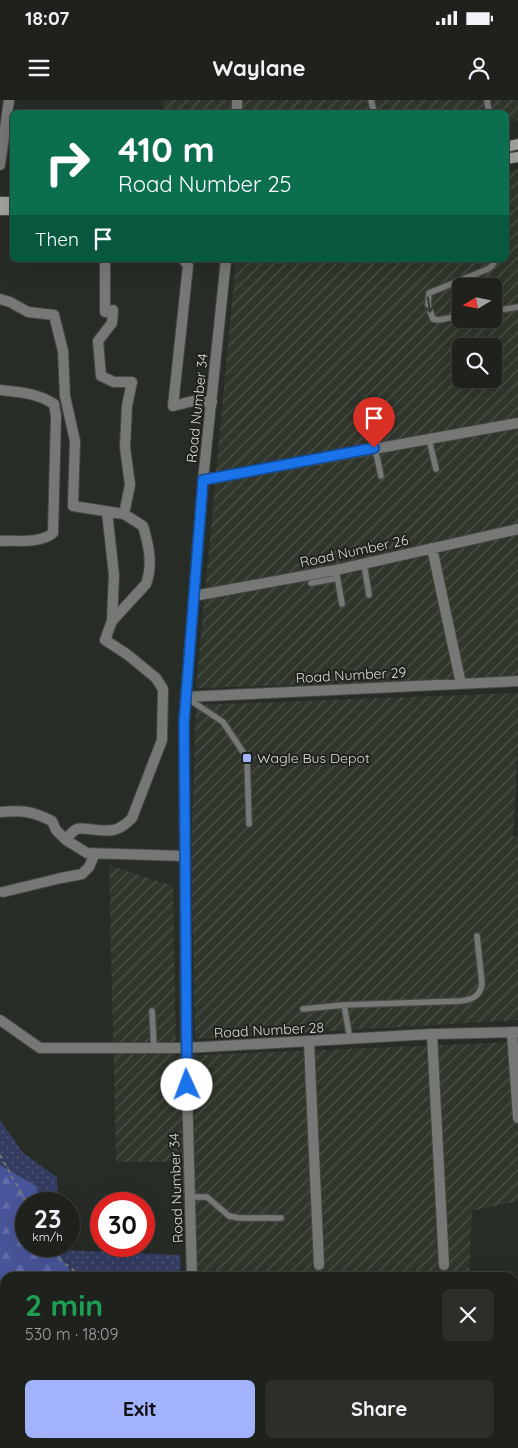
<!DOCTYPE html>
<html lang="en">
<head>
<meta charset="utf-8">
<style>
  :root { --surface:#1e211c; --page:#2b2e29; --text:#f1f3f6; --muted:#a1a3a3; --line:#3c3e3b; --accent:#a2b2fd }
  body { margin:0; font-family:Quicksand,sans-serif; background:var(--page); color:var(--text); height:100vh; display:flex; flex-direction:column; font-size:19px; white-space:nowrap }
  * { box-sizing:border-box; margin:0 }
  p { font-size:16px; color:var(--muted) }
  .icon { flex:none; width:28px; height:28px; fill:none; stroke:currentColor; stroke-width:2; stroke-linecap:round; stroke-linejoin:round }
  .map { position:relative; flex:1; overflow:hidden }
  .drawer { position:absolute; left:0px; top:1172px; width:519px; height:176px; display:flex; flex-direction:column; background:var(--surface); border-radius:15px 15px 0 0; box-shadow:0 5px 20px #0002,0 0 0 1px var(--line) }
  .drawer>* { flex:none }
  .top-card { position:absolute; left:10px; top:10px; width:499px; height:152px; border-radius:8px; box-shadow:0 5px 20px #0002,0 0 0 1px var(--line); background:#0b6e4f; color:#fff; overflow:hidden }
  .needle { width:32px; rotate:260deg }
  .controls { position:absolute; left:452px; top:178px; display:grid; gap:10px }
  .controls a { display:grid; place-items:center; width:50px; height:50px; border-radius:8px; background:var(--surface); box-shadow:0 5px 20px #0002,0 0 0 1px var(--line); font-size:25px }
  .speed { position:absolute; left:15px; top:1092px; display:flex; gap:10px; font-size:25px; font-weight:700; text-align:center }
  .speed>* { display:grid; place-content:center; width:65px; height:65px; border-radius:50%; background:var(--surface); box-shadow:0 5px 20px #0002,0 0 0 1px var(--line); line-height:1 }
  .speed small { font-size:12px; font-weight:400 }
  .speed .limit { border:8px solid #d22; background:#fff; color:#111 }
  .pin { position:absolute; display:grid; place-items:center; width:42px; height:42px; color:#fff; margin:-51px -21px; border-radius:50% 50% 50% 0; rotate:-45deg; box-shadow:0 0 5px #0007 }
  .pin .icon { rotate:45deg }
  .me { position:absolute; width:55px; margin:-28px; rotate:358deg; stroke-linejoin:round; filter:drop-shadow(0 0 4px #0008) }
  .turn { display:flex; align-items:center; gap:18px; height:105px; padding:0 25px; font-size:22px }
  .turn .icon { width:65px; height:65px; stroke-width:2.5 }
  .turn b { display:block; font-size:35px; line-height:42px }
  .then { display:flex; align-items:center; height:48px; padding:0 25px; background:#0003; gap:10px; font-size:19px }
  .round { display:grid; place-items:center; flex:none; width:52px; height:52px; border-radius:8px; background:var(--page) }
  .headline { display:flex; align-items:center; justify-content:space-between; height:85px; padding:0 25px }
  h1 { font-size:30px; font-weight:700; line-height:38px; color:#1e9e55 }
  .button { display:flex; gap:10px; margin-top:auto; padding:10px 25px }
  .button a { flex:1; height:58px; border-radius:8px; background:var(--accent); color:#111; font-size:20px; font-weight:700; line-height:58px; text-align:center }
  .button a+a { background:var(--page); color:var(--text) }
  .status { display:flex; justify-content:space-between; align-items:center; height:35px; padding:0 25px; background:var(--surface); direction:ltr }
  .status svg { height:14px; fill:currentColor }
  header { display:flex; justify-content:space-between; align-items:center; height:65px; padding:0 25px; background:var(--surface); font-size:22px; font-weight:700 }
  .map>svg:first-child { display:block }
</style>
</head>
<body>
<div class="status"><b>18:07</b><svg viewBox="0 0 49 12"><path d="M0 12V9h3v3zM5 12V6h3v6zM10 12V3h3v9zM15 12V0h3v12zM26 1h20v11H26zM47 4h2v5h-2z"/></svg></div>
<header><svg class="icon" aria-label="menu" viewBox="0 0 24 24"><path d="M4 6h16M4 12h16M4 18h16"/></svg>Waylane<svg class="icon" aria-label="person" viewBox="0 0 24 24"><circle cx="12" cy="8" r="4"/><path d="M4 21q1-7 8-7t8 7"/></svg></header>
<div class="map">
<svg width="518" height="1348" viewBox="0 0 518 1348">
  <defs>
    <pattern id="industrial-furrows" width="10" height="10" patternUnits="userSpaceOnUse" patternTransform="scale(1.25)"><rect width="10" height="10" fill="#30362c"/><path d="M-1 1l2-2M0 10L10 0M9 11l2-2" fill="none" stroke="#4d534a"/></pattern>
    <pattern id="grass-dots" width="8" height="8" patternUnits="userSpaceOnUse" patternTransform="scale(1.25)"><rect width="8" height="8" fill="#343c62"/><path d="M2 2h.1M6 6h.1" fill="none" stroke="#515878" stroke-width="1.8" stroke-linecap="round"/></pattern>
    <pattern id="forest-firs" width="22" height="20" patternUnits="userSpaceOnUse" patternTransform="scale(1.25)"><rect width="22" height="20" fill="#49559a"/><path d="M5 1l3.5 6h-7zM16 11l3.5 6h-7z" fill="#636da8"/></pattern>
  </defs>
  <rect width="100%" height="100%" fill="#282c26"/>
  <path fill="url(#industrial-furrows)" fill-rule="evenodd" d="M163,0H518V20L506,23V12H164Z
    M518,69V578L196,588L236,160H506V72ZM461,186H494V219H461ZM461,246H494V279H461Z
    M518,593V646L513,737L518,736V920L195,939L191,756L196,605Z
    M109,765L173,786L176,956L518,942V1101L472,1111L469,1177H188L181,1062H116Z"/>
  <path fill="url(#grass-dots)" d="M0,1020L23,1053L57,1077L58,1104H41L36,1086L0,1065Z
    M53,1146H61L62,1150L180,1155L181,1177H82L73,1175Z
    M0,1314L5,1316V1344H77L88,1348H0Z
    M514,1320H518V1348H144L195,1344H514Z"/>
  <path fill="url(#forest-firs)" d="M0,1065L36,1086L41,1104H26V1146H53L73,1175L82,1177L5,1178V1316L0,1314Z
    M77,1344H195C164,1346 104,1348 77,1344Z"/>
  <g fill="none" stroke-linecap="round" stroke-linejoin="round">
    <defs>
      <path id="service" d="M371,0L374,12
        M487,0L489,12
        M494,211L518,207
        M461,216L438,220L433,219L428,205L429,193L488,169L492,166L495,160
        M429,339L436,369
        M375,348L381,376
        M364,464L369,495
        M336,470L342,504
        M311,483L333,479
        M187,598L223,622L247,658L249,724
        M344,905L460,901C471,900 480,897 482,884L477,836
        M303,909L344,905L350,939
        M152,911L154,947
        M190,1097H207L229,1116L239,1118H281"/>
      <path id="minor" d="M0,65L9,0
        M105,160V212L113,210L112,223L98,241L101,276L114,282H132L127,306L125,347L130,385L124,414
        M184,160L188,166L173,306L193,301L212,302
        M0,199L10,202L28,212L54,215L63,251L65,296L75,341L73,406L124,414L143,426C149,446 153,465 146,484L112,521L105,540L128,555L156,578L163,589L162,640L132,718C117,734 108,731 88,729C85,729 80,728 77,729C72,731 69,736 66,740
        M0,290C19,292 37,293 54,304L56,316L53,433C40,444 16,440 0,441
        M203,380L518,323
        M107,412L114,475L112,521
        M432,448L461,584
        M194,496L336,470L518,429
        M186,597L518,581
        M0,712C22,710 32,711 52,721L56,730L66,740L87,753L184,756
        M3,792L61,778L82,774L89,767L95,753
        M0,920L40,948H186L192,1178
        M512,932L518,1018
        M432,934L444,1165
        M309,942L319,1165"/>
      <path id="tertiary" d="M237,12V0
        M226,160L203,380L184,622L186,948L432,934L518,932"/>
      <path id="secondary" d="M506,47L518,44
        M506,59L518,57
        M0,102H12
        M0,110H12"/>
    </defs>
    <use href="#service" stroke="#454843" stroke-width="8"/>
    <use href="#minor" stroke="#454843" stroke-width="12"/>
    <use href="#tertiary" stroke="#454843" stroke-width="12"/>
    <use href="#secondary" stroke="#454843" stroke-width="12"/>
    <path stroke="#757873" stroke-width="2" stroke-dasharray="4 4" stroke-linecap="butt" d="M0,1055L27,1104
      M50,1146L55,1156L84,1178
      M298,1344L350,1348"/>
    <use href="#service" stroke="#767875" stroke-width="5.5"/>
    <use href="#minor" stroke="#767875" stroke-width="10"/>
    <use href="#tertiary" stroke="#767875" stroke-width="10"/>
    <use href="#secondary" stroke="#a2a4a0" stroke-width="10"/>
  </g>
  <defs><path id="oneway-shaft" d="M-6 0H5M1.5-3L5.5 0L1.5 3" fill="none" stroke-width="1.6" stroke-linecap="round" stroke-linejoin="round" transform="scale(1.25)"/></defs>
  <use stroke="#353833" href="#oneway-shaft" transform="translate(429 205) rotate(81)"/>
  <g fill="none" stroke-linecap="round" stroke-linejoin="round">
    <defs>
      <path id="route" d="M187,985L184,622L203,380L374,348"/>
    </defs>
    <use href="#route" stroke="#114b97" stroke-width="12"/>
    <use href="#route" stroke="#1a73e8" stroke-width="9"/>
  </g>
  <rect fill="#a2b2fd" stroke="#1f221d" stroke-width="2" x="242" y="653" width="10" height="10" rx="2.5"/>
  <g text-anchor="middle" dominant-baseline="central" stroke-width="4" stroke-linejoin="round" paint-order="stroke">
    <g font-size="14" fill="#dcdeda" stroke="#1f221d">
      <text transform="translate(197 308) rotate(-84)">Road Number 34</text>
      <text transform="translate(354 451) rotate(-12)">Road Number 26</text>
      <text transform="translate(351 575) rotate(-3)">Road Number 29</text>
      <text transform="translate(269 930) rotate(-3)">Road Number 28</text>
      <text transform="translate(176 1088) rotate(-92)">Road Number 34</text>
    </g>
    <g font-size="14" fill="#dcdeda" stroke="#1f221d" text-anchor="start">
      <text x="257" y="658">Wagle Bus Depot</text>
    </g>
  </g>
</svg>
<div class="controls">
<a><svg class="needle" viewBox="-14 -14 28 28"><path d="M0-13l5 13h-10z" fill="#e53935"/><path d="M0 13l5-13h-10z" fill="#a1a3a3"/></svg></a>
<a><svg class="icon" aria-label="search" viewBox="0 0 24 24"><circle cx="10" cy="10" r="6"/><path d="M15 15l6 6"/></svg></a>
</div>
<div class="speed"><div>23<small>km/h</small></div><div class="limit">30</div></div>
<div class="pin" style="left:374px;top:348px;background:#d93025"><svg class="icon" aria-label="arrive" viewBox="0 0 24 24"><path d="M6 21V4h12l-3 4 3 4H6"/></svg></div>
<svg class="me" style="left:187px;top:985px" viewBox="-20 -20 40 40"><circle r="19" fill="#fff"/><path d="M0-13L10 11 0 6-10 11z" fill="#1a73e8"/></svg>
<div class="top-card">
<div class="turn"><svg class="icon" aria-label="right" viewBox="0 0 24 24"><path d="M7 20v-9h11M14 6l5 5-5 5"/></svg><div><b>410 m</b>Road Number 25</div></div>
<div class="then">Then<svg class="icon" aria-label="arrive" viewBox="0 0 24 24"><path d="M6 21V4h12l-3 4 3 4H6"/></svg></div>
</div>
<section class="drawer">
<div class="headline"><div><h1>2 min</h1><p>530 m · 18:09</p></div><a class="round"><svg class="icon" aria-label="close" viewBox="0 0 24 24"><path d="M6 6l12 12M18 6L6 18"/></svg></a></div>
<div class="button"><a>Exit</a><a>Share</a></div>
</section>
</div>
</body>
</html>
